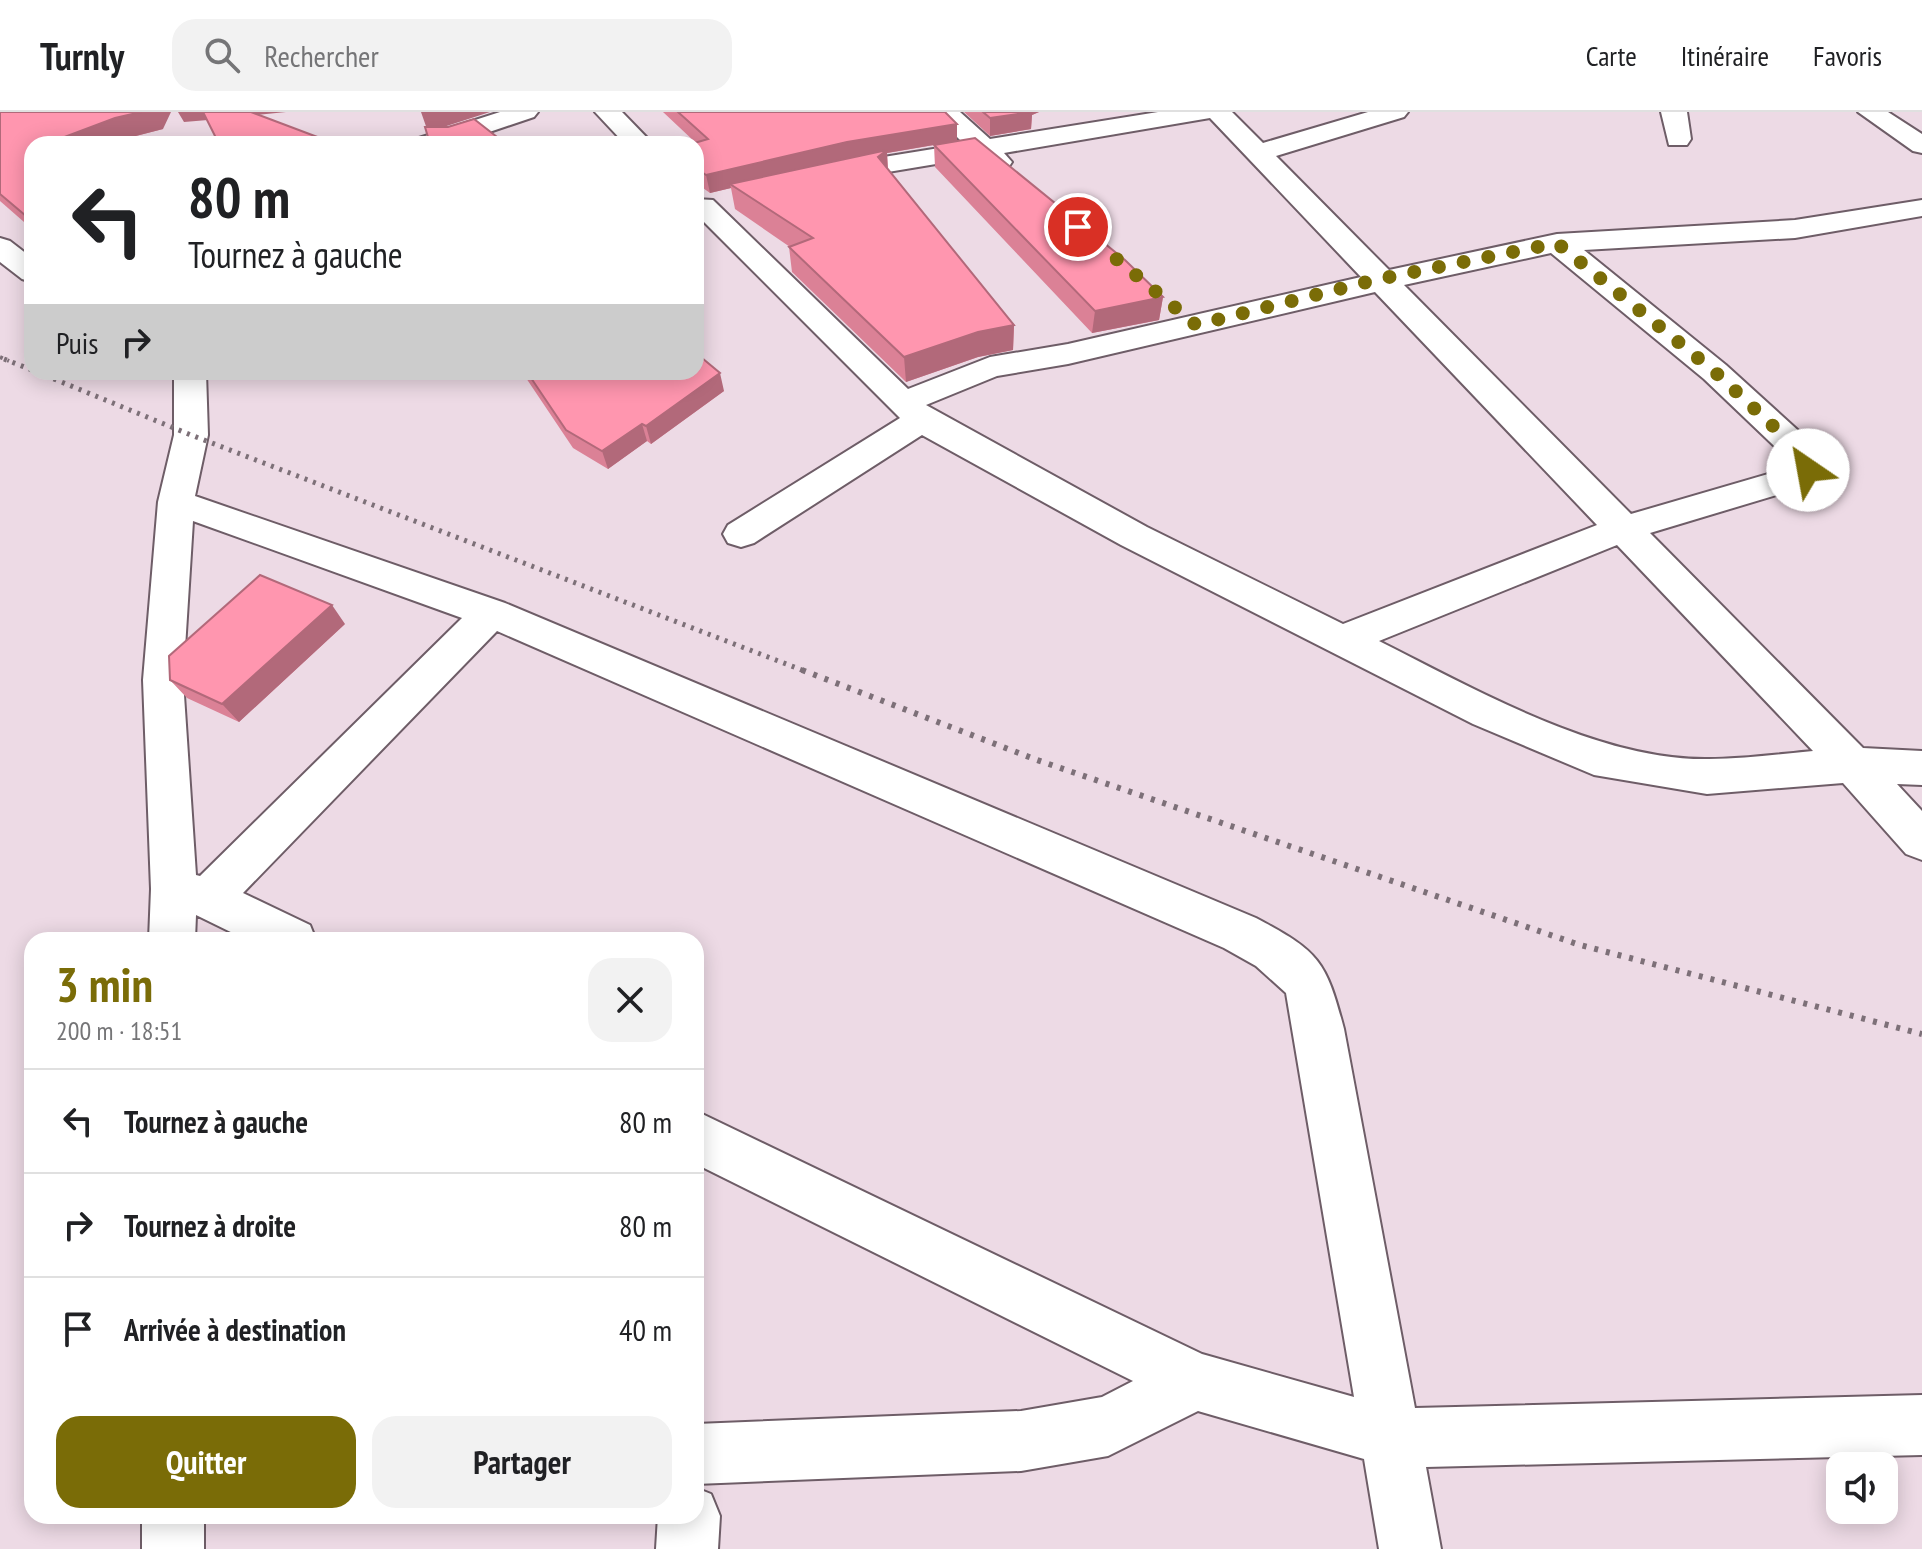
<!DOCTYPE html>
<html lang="fr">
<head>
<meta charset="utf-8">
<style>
  :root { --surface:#fff; --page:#f2f2f2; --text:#202124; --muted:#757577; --line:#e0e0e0; --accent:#7a6c07 }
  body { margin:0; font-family:"PT Sans Narrow",sans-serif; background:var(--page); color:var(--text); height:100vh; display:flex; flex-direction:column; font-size:30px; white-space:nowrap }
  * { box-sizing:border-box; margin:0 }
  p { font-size:26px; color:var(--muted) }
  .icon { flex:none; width:44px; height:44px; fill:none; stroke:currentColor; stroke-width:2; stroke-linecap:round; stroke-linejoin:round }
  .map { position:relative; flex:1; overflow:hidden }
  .drawer { position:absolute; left:24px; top:820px; width:680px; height:592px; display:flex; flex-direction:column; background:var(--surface); border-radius:24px; box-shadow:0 4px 20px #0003 }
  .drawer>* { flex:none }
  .hud { position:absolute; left:24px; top:24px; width:680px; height:244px; border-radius:24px; box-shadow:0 4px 20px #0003; background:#fff; color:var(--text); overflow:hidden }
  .fabs { position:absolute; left:1826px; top:1340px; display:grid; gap:16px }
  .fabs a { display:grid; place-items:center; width:72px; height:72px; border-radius:16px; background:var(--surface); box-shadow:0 4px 20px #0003; font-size:40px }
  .pin { position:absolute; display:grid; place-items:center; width:68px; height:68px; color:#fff; margin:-34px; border:4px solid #fff; border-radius:50%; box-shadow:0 2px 8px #0007 }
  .me { position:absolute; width:88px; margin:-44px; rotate:327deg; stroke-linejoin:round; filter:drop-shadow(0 0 6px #0008) }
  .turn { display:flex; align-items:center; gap:28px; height:168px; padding:0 32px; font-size:36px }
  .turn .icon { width:104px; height:104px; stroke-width:2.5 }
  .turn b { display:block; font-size:56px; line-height:68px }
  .then { display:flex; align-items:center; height:76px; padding:0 32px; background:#0003; gap:16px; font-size:30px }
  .round { display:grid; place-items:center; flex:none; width:84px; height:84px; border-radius:24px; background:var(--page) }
  .headline { display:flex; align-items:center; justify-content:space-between; height:136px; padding:0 32px }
  h1 { font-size:48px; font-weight:800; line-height:60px; color:var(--accent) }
  .button { display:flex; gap:16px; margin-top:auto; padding:16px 32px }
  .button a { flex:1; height:92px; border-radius:24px; background:var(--accent); color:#fff; font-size:32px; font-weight:800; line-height:92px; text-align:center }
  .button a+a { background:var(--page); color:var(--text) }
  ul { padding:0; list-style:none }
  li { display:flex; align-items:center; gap:24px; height:104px; padding:0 32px; border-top:2px solid var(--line) }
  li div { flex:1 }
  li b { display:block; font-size:30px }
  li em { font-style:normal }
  header { display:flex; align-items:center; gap:48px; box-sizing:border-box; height:112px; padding:0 40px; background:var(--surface); border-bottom:2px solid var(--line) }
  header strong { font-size:38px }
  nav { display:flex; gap:44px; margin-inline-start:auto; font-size:28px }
  .search { width:560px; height:72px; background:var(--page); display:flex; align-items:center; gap:20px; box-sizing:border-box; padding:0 28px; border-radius:24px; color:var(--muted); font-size:30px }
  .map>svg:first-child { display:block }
</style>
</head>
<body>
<header>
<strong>Turnly</strong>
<div class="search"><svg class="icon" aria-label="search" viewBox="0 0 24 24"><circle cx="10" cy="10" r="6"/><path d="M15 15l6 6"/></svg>Rechercher</div>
<nav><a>Carte</a><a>Itinéraire</a><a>Favoris</a></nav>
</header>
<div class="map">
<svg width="1922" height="1437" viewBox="0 0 1922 1437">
  <rect width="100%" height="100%" fill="#eddae5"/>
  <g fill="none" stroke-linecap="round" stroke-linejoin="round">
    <defs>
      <path id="minor" d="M500,0H538L534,5L454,32H415L419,26Z
        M595,0H622L653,32H625Z
        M932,0H960L990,27L1158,0H1232L1263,31L1368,0H1408L1404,5L1276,44L1389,158L1557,122L1795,108L1922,88V104L1795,126L1584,138L1726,253L1813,332L1827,350L1813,372L1650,421L1863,636L1922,639V673L1897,672L1922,699V748L1906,742L1843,671L1707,682L1594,663L1473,612L1121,433L922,323L754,431L741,435L728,431L723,422L728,413L900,306L700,106L696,107V87L713,88L908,277L990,245L1068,232L1361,165L1210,6L1004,41L1012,50L1008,56C994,59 989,55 978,45L828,70L818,68L815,62L818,56L828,54L964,32ZM1551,141L1704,267L1789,348L1792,351L1789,356L1631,402L1404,173ZM1375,180L1597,413L1343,512L1147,415L926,293L997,264L1068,252ZM1617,433L1813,639C1779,642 1744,647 1709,647C1599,649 1475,577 1379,529Z
        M1661,0H1687L1691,27L1687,33H1669Z
        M1858,0H1888L1922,22V41L1913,39Z
        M0,126L10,129L32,146V170L22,167L0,150Z
        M174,260H206L208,323L195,384L505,491L1256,806C1320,840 1326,849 1344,917L1415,1296L1922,1283V1343L1426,1355L1441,1437H1379L1364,1347L1198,1299L1108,1344L1021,1359L696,1372V1312L1021,1299L1102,1285L1133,1269L696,1052V999L1202,1242L1354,1285L1286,881L1256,854L1224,836L497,519L243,781L310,813L316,828H247L196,803L195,828H149L151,777L143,568L158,390L174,323ZM193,409L462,506L200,764L196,763L183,568Z
        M696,1376L711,1382L720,1404L718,1437H656L658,1404H696Z
        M142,1404H204V1437H142Z"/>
    </defs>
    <use href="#minor" stroke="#6e5d67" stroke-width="4"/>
    <use href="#minor" fill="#fff" fill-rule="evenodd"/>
    <path stroke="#7d7078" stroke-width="4" stroke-dasharray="3 5" stroke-linecap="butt" d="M0,245L9,249"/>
    <path stroke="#7d7078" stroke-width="5" stroke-dasharray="3 6" stroke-linecap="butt" d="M4,247L32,258
      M37,260L191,323L807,560"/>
    <path stroke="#7d7078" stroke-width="6" stroke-dasharray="4 8" stroke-linecap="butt" d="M802,558L1037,648L1580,833L1922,922"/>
  </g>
  <path fill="#db8196" d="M0,0L163,17L128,26L32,32V117L0,89Z
    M663,0H945L957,12V29L887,41L888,57L1014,213L1013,238L978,245L906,270L792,160L789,135H790L735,97L731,76L710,81L696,71V31Z
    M964,0H1039L1032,3L1031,17L990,24Z
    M934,33L1163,185L1159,208L1092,221L935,55Z
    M522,260H696L724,279L651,332L647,329L608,357L573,336Z
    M345,512L239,610L187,586L170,568Z"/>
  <path fill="#b2697a" d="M141,0H171L163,17L128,26L112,32H46L115,6Z
    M178,0H203L208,8L184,10Z
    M222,0H286L226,6Z
    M421,0H490L428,20Z
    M1021,0H1039L1032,3L1031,17L990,24V6Z
    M957,12V29L887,41L888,63L730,72L731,76L710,81L706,63L847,30Z
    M1163,185L1159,208L1092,221L1095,199Z
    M1014,213L1013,238L978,245L906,270L904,245L978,220Z
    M720,261L724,279L651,332L646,314Z
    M642,312L647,329L608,357L602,339Z
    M332,493L345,512L239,610L222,592Z"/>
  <path fill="#ff96af" stroke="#b2697a" stroke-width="2" d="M0,0H141L115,6L46,32H32V37L28,39L32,43V56H30L32,58V109L0,82Z
    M203,0H251L336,32H219Z
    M678,0H945L957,12L847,30L706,63L696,56V32H691L708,27Z
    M983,0H1031L990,6Z
    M474,7L506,32H430L425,15H448Z
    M975,26L1125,148L1163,185L1095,199L934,33Z
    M887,38L878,45L1014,213L978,220L904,245L789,135L813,126L730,72Z
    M696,241L720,261L646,314L642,312L602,339L566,318L527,260H696Z
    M260,463L332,493L222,592L170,568L169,544Z"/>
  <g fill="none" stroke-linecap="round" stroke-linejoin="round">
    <path stroke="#7a6c07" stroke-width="14" stroke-dasharray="0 25.2" d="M1078,115L1196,213L1379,167L1557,131L1715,260L1801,340L1810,350L1808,358"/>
  </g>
</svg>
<div class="fabs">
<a><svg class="icon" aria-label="sound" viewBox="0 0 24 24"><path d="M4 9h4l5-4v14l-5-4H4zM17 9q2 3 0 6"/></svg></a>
</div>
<div class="pin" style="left:1078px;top:115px;background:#d93025"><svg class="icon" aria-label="arrive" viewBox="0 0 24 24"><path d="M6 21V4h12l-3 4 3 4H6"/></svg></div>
<svg class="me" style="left:1808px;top:358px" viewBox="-20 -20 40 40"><circle r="19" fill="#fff"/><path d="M0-13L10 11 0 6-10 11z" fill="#7a6c07"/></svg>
<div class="hud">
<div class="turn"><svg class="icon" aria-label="left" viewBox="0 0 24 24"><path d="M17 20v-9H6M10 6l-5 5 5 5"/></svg><div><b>80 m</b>Tournez à gauche</div></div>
<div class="then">Puis<svg class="icon" aria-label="right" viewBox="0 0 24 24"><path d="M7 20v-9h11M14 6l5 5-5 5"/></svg></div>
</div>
<section class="drawer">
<div class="headline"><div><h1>3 min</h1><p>200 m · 18:51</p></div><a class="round"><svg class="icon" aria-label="close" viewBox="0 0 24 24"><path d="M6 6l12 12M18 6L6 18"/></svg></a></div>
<ul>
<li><svg class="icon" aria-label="left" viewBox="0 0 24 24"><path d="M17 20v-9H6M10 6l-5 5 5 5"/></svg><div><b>Tournez à gauche</b></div><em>80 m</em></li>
<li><svg class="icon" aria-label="right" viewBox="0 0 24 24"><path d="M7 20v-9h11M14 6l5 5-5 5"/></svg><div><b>Tournez à droite</b></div><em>80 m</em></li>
<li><svg class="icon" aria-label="arrive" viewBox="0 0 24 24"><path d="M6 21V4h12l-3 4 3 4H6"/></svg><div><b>Arrivée à destination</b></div><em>40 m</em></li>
</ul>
<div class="button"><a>Quitter</a><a>Partager</a></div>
</section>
</div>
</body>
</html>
